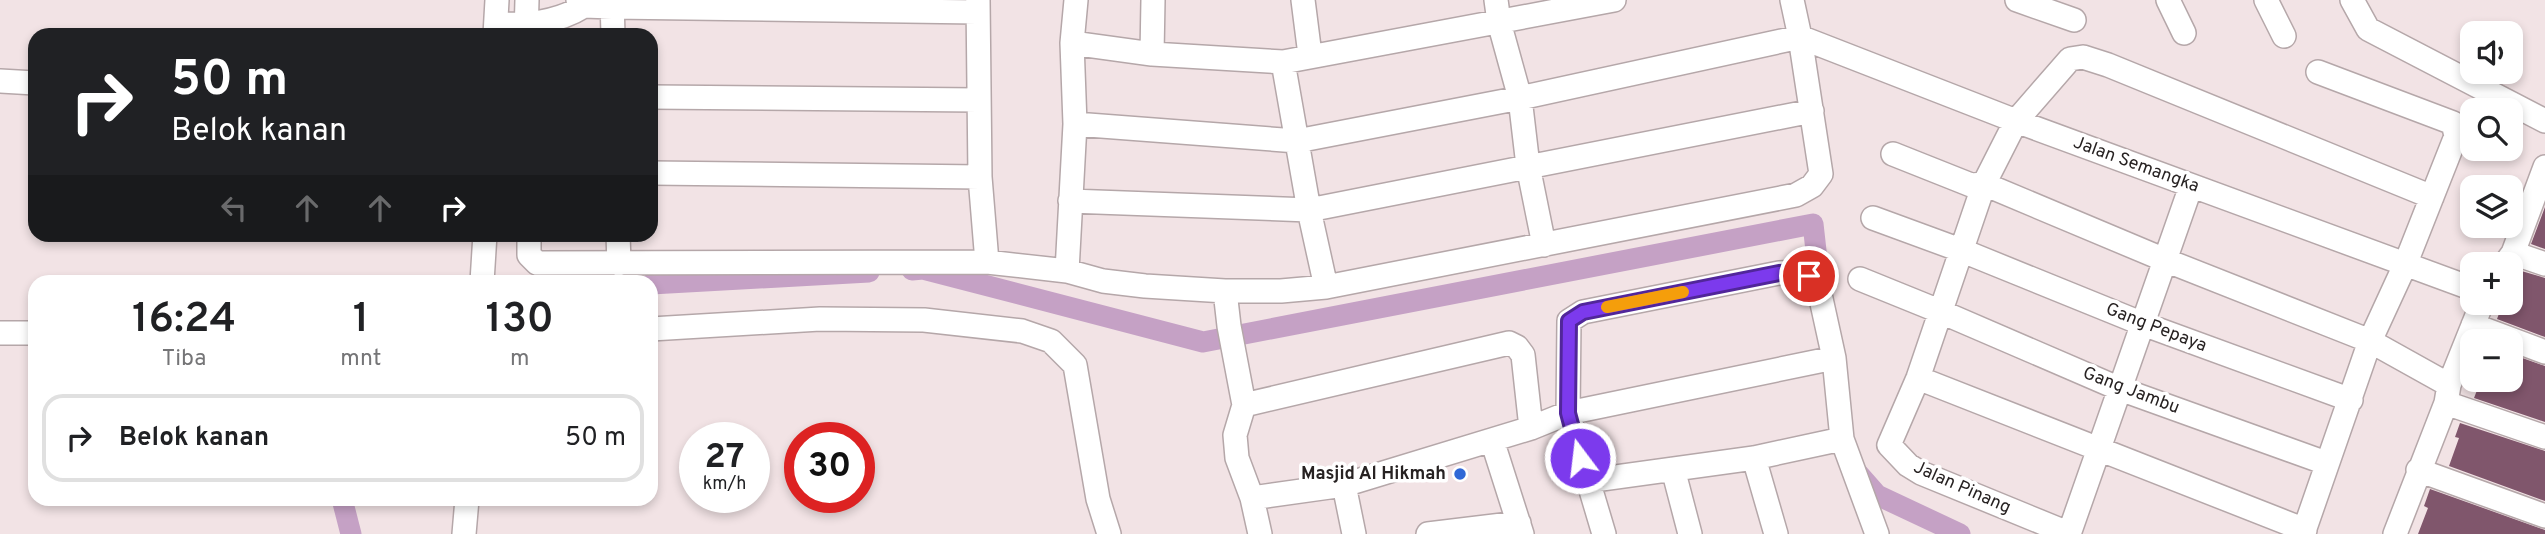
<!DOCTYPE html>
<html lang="id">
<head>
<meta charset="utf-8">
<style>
  :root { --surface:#fff; --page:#f6f6f6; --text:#202124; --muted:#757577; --line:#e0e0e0 }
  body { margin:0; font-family:Overpass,sans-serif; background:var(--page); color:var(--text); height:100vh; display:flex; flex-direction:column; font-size:26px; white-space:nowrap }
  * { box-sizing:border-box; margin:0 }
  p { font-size:23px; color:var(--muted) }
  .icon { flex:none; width:38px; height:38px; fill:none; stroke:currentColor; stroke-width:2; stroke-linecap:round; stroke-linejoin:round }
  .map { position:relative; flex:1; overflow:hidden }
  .sheet { position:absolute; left:28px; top:275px; width:630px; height:231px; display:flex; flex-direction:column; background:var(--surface); border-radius:21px; box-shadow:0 4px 10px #0003 }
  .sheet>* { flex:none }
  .banner { position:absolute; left:28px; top:28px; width:630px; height:214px; border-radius:21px; box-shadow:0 4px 10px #0003; background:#202124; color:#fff; overflow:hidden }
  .controls { position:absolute; left:2460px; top:21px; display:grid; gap:14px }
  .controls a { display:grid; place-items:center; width:63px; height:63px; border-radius:14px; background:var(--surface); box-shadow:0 4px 10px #0003; font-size:35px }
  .speed { position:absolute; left:679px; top:422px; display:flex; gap:14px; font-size:35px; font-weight:700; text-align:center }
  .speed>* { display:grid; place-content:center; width:91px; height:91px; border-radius:50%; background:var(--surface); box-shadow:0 4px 10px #0003; line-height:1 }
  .speed small { font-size:18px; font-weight:400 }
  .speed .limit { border:10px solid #d22; background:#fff; color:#111 }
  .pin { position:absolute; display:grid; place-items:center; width:60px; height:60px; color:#fff; margin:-30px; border:4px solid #fff; border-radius:50%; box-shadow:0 2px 7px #0007 }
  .me { position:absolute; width:77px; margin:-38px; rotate:345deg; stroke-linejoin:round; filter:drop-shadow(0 0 5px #0008) }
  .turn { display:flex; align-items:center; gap:24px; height:147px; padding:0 28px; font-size:32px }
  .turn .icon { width:91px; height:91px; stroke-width:2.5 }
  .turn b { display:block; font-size:49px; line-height:60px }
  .lanes { display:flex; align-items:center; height:66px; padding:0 28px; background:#0003; justify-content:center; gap:35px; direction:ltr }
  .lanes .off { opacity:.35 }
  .eta { display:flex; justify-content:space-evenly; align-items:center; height:119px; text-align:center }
  .eta b { font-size:42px; font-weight:600; line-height:49px }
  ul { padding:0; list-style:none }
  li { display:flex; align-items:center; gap:21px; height:88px; margin:0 14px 10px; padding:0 14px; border:4px solid var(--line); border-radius:21px }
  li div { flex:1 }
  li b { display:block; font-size:26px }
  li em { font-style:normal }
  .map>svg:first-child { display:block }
</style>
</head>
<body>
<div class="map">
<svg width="2545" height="534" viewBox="0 0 2545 534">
  <rect width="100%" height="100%" fill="#f2e3e5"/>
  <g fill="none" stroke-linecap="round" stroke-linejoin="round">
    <path stroke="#c5a1c5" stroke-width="21" d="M912,270L923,269L1203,342L1813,224L1821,295
      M651,284L869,272
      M1855,470L1877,495L1960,534
      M342,499L351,534"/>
  </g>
  <path fill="#80566c" d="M2545,207V249L2531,244Z
    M2518,270L2545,278V337L2497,319L2503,303H2511V278Z
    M2511,354L2545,366V422L2474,398L2481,380H2511Z
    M2460,423L2545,451V501L2449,466L2459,438L2455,437Z
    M2430,489L2545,530V534H2418L2428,508L2424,506Z"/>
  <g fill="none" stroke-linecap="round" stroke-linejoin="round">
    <defs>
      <path id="street" d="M578,0L584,6L612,7L977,12
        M612,0L613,35
        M978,0L980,177L987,262
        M1303,0L1310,55
        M1496,0L1499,22L1520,98L1528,166L1544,245
        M2017,0L2074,20
        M2168,0L2184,33
        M2266,0L2284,36
        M2352,0L2368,29L2545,121
        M496,24C527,25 557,23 584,6
        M495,35L497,0
        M526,35L527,0
        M1072,43L1152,54L1283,62L1614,0
        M1152,54L1153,0
        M1283,62L1309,210L1326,287
        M0,81L35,83
        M651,97L978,100
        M1075,124L1297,141L1520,98L1800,37L2016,121L2473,289
        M1893,154L1971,185L1984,184L2165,260L2370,341L2449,385
        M651,173L980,177
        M1070,201L1309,210L1812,111
        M1873,218L1963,251L2143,324L2351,400
        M529,234V255L537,263L987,262L1067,271L1103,281L1145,286L1225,291H1281L1326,287L1796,195L1812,186L1821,174L1800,37L1792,0
        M618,234L619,264
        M2513,253L2545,264
        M2505,264L2513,253L2545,167
        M1067,271L1075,124L1072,43L1076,0
        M1860,279L1939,311L2120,389L2326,463
        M482,282L485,234
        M1225,291L1229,326L1244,405L1235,435L1237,458L1252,498L1260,534
        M2473,325L2545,352
        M651,329L820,319L924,320L1022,331L1051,341L1075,365L1098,499L1109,534
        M0,333H35
        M1918,378L2305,530
        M2446,403L2545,437
        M1244,405L1509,343L1517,347L1523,355L1531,428
        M1492,440L1522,534
        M1754,458L1776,534
        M1673,469L1690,534
        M2418,470L2545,516
        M1587,481L1754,458L1842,439
        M1344,485L1354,534
        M1252,498L1344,485L1531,428L1568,413L1834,358
        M464,534L467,499
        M1428,534L1519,523
        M1604,534L1568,413L1569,321L1583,312L1779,273L1798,272L1809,276L1818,285L1834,358L1842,439L1877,534
        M2069,534L2191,186
        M2070,534L1921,473L1908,465L1889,445L1918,378L1984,184L2016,121L2070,59L2083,57L2108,65L2432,197
        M2303,534L2370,341L2405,265L2456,136L2453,123L2318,72
        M2395,534L2446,403L2449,385L2482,303"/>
    </defs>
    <use href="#street" stroke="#b5a7a9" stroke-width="26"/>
    <use href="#street" stroke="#fff" stroke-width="23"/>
  </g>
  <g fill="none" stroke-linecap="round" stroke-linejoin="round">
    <defs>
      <path id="route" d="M1580,458L1568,413L1569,321L1583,312L1779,273L1798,272L1809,276"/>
    </defs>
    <use href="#route" stroke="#51269a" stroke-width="18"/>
    <use href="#route" stroke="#7c3aed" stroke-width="12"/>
    <path stroke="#f59e0b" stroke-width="12" d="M1607,307L1683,292"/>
  </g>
  <circle fill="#3067d6" stroke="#fff" stroke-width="2.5" cx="1460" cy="474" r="7"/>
  <g text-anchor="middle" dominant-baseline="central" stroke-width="7" stroke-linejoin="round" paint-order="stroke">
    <g font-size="18" fill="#272222" stroke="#fff">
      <text transform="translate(2136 165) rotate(20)">Jalan Semangka</text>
      <text transform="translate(2156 328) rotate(21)">Gang Pepaya</text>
      <text transform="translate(2131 391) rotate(21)">Gang Jambu</text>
      <text transform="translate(1962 488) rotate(24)">Jalan Pinang</text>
    </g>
    <g font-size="18" font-weight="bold" fill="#272222" stroke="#fff" text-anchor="end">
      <text x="1446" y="474">Masjid Al Hikmah</text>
    </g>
  </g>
</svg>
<div class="controls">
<a><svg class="icon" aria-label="sound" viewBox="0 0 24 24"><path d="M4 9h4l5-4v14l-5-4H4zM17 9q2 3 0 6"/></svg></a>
<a><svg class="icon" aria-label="search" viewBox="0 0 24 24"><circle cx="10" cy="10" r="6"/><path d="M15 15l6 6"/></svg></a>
<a><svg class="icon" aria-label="layers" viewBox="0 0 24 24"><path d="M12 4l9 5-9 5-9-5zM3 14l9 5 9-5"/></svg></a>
<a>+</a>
<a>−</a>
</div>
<div class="speed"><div>27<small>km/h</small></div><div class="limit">30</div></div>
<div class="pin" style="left:1809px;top:276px;background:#d93025"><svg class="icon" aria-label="arrive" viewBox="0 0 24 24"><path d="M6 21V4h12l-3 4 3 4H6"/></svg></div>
<svg class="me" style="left:1580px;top:458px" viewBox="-20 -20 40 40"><circle r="17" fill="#7c3aed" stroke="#fff" stroke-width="3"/><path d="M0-11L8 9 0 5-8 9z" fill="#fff"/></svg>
<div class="banner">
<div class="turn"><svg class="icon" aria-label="right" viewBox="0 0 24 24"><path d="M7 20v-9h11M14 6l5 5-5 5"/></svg><div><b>50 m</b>Belok kanan</div></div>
<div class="lanes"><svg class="icon off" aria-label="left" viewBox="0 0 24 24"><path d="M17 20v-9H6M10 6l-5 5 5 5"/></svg><svg class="icon off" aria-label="ahead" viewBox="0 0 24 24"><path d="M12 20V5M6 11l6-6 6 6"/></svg><svg class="icon off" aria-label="ahead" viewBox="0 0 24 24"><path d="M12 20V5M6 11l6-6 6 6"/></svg><svg class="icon" aria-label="right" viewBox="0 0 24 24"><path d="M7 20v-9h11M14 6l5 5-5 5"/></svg></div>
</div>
<section class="sheet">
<div class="eta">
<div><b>16:24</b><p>Tiba</p></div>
<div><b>1</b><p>mnt</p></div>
<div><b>130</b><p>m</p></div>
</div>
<ul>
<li><svg class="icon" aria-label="right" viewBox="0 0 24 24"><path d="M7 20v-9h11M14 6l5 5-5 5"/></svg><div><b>Belok kanan</b></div><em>50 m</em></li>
</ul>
</section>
</div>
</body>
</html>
